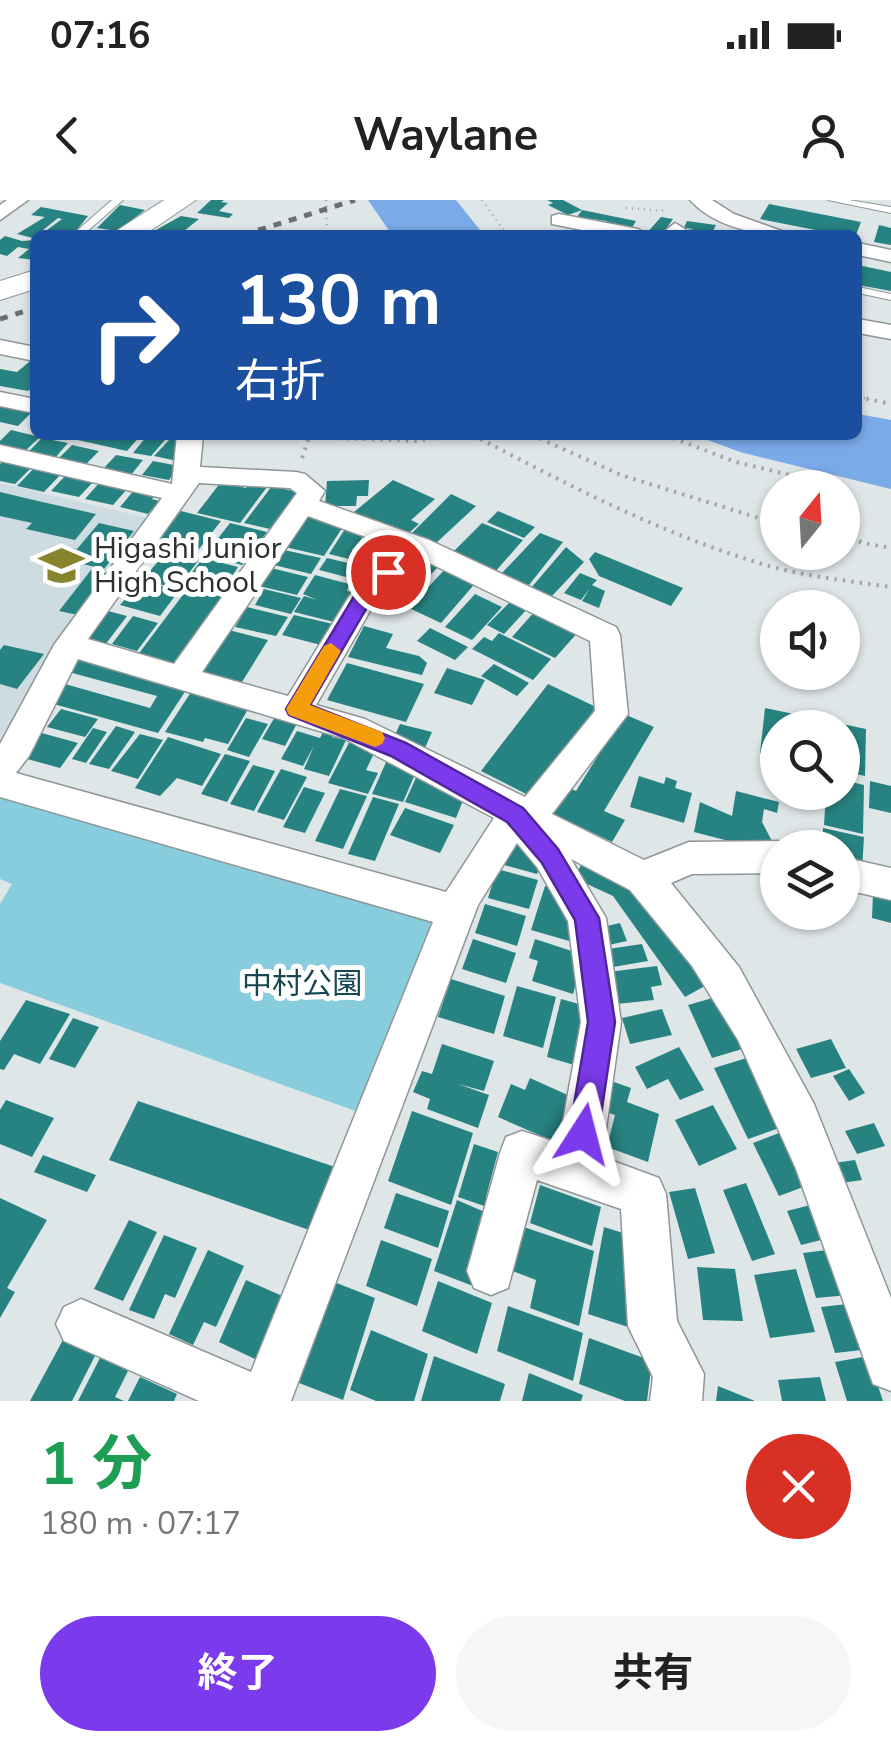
<!DOCTYPE html>
<html lang="ja">
<head>
<meta charset="utf-8">
<style>
  :root { --surface:#fff; --page:#f6f6f6; --text:#222; --muted:#767676; --accent:#7c3aed }
  body { margin:0; font-family:"Nunito Sans","Noto Sans JP",sans-serif; background:var(--page); color:var(--text); height:100vh; display:flex; flex-direction:column; font-size:38px; white-space:nowrap }
  * { box-sizing:border-box; margin:0 }
  p { font-size:32px; color:var(--muted) }
  .icon { flex:none; width:55px; height:55px; fill:none; stroke:currentColor; stroke-width:2; stroke-linecap:round; stroke-linejoin:round }
  .map { position:relative; height:1201px; overflow:hidden }
  .panel { display:flex; flex-direction:column; background:var(--surface); flex:1 }
  .panel>* { flex:none }
  .top-card { position:absolute; left:30px; top:30px; width:832px; height:210px; border-radius:15px; box-shadow:0 2px 8px #0004; background:#1a4fa0; color:#fff; overflow:hidden }
  .needle { width:65px; rotate:18deg }
  .fabs { position:absolute; left:760px; top:270px; display:grid; gap:20px }
  .fabs a { display:grid; place-items:center; width:100px; height:100px; border-radius:50%; background:var(--surface); box-shadow:0 2px 8px #0004; font-size:50px }
  .pin { position:absolute; display:grid; place-items:center; width:85px; height:85px; color:#fff; margin:-42px; border:5px solid #fff; border-radius:50%; box-shadow:0 2px 10px #0007 }
  .me { position:absolute; width:110px; margin:-55px; rotate:9deg; stroke-linejoin:round; filter:drop-shadow(0 0 8px #0008) }
  .turn { display:flex; align-items:center; gap:35px; height:210px; padding:0 40px; font-size:45px }
  .turn .icon { width:130px; height:130px; stroke-width:2.5 }
  .turn b { display:block; font-size:70px; line-height:85px }
  .round { display:grid; place-items:center; flex:none; width:105px; height:105px; border-radius:52px; background:var(--page) }
  .head { display:flex; align-items:center; justify-content:space-between; height:170px; padding:0 40px }
  h1 { font-size:60px; font-weight:700; line-height:75px; color:#1e9e55 }
  .primary-button { display:flex; gap:20px; margin-top:auto; padding:20px 40px }
  .primary-button a { flex:1; height:115px; border-radius:60px; background:var(--accent); color:#fff; font-size:40px; font-weight:700; line-height:115px; text-align:center }
  .primary-button a+a { background:var(--page); color:var(--text) }
  .status { display:flex; justify-content:space-between; align-items:center; height:70px; padding:0 50px; background:var(--surface); direction:ltr }
  .status svg { height:28px; fill:currentColor }
  header { display:flex; justify-content:space-between; align-items:center; height:130px; padding:0 40px; background:var(--surface); font-size:45px; font-weight:700 }
  .map>svg:first-child { display:block }
</style>
</head>
<body>
<div class="status"><b>07:16</b><svg viewBox="0 0 49 12"><path d="M0 12V9h3v3zM5 12V6h3v6zM10 12V3h3v9zM15 12V0h3v12zM26 1h20v11H26zM47 4h2v5h-2z"/></svg></div>
<header><svg class="icon" aria-label="back" viewBox="0 0 24 24"><path d="M15 5l-7 7 7 7"/></svg>Waylane<svg class="icon" aria-label="person" viewBox="0 0 24 24"><circle cx="12" cy="8" r="4"/><path d="M4 21q1-7 8-7t8 7"/></svg></header>
<div class="map">
<svg width="891" height="1201" viewBox="0 0 891 1201">
  <rect width="100%" height="100%" fill="#dfe6e8"/>
  <path fill="#cddce0" d="M0,283L156,320L0,537Z"/>
  <path fill="#87cddd" d="M0,591L437,719L361,913L0,783V704L12,684L0,679Z"/>
  <path fill="#7baae9" d="M368,0H456L484,35H392Z
    M858,214L891,220V289L740,252L694,235H858Z"/>
  <path fill="#278381" d="M211,0H224L221,2L228,3L219,11L233,14L229,18L197,13Z
    M547,0H563L582,10L568,15L548,5L553,3Z
    M769,4L861,22L856,35H841L760,19Z
    M120,5L145,10L117,31L97,28Z
    M41,7L88,16L73,35L43,33L62,19L58,18L33,38L17,34L45,17L31,15Z
    M582,10L636,21L630,31L604,26L607,21L577,17Z
    M181,16L199,19L179,35H147Z
    M661,17L673,19L662,35L646,34Z
    M687,21L716,25L711,35H683L686,30L694,29L684,28Z
    M879,25L891,28V45L874,42Z
    M5,36L22,41L35,40L30,45L35,46V60L18,58L29,49L18,47L7,56L0,54V40Z
    M858,65L891,72V91L858,85Z
    M35,157V169L29,174L35,172V185L28,191L0,186V169L17,172Z
    M0,202L35,209L18,226L0,222Z
    M11,230L40,237L24,252L0,246V241Z
    M82,235H141L127,251L78,240Z
    M147,236L165,240L151,256L133,253Z
    M42,238L68,243L54,259L27,253Z
    M170,239L182,242L177,261L154,256Z
    M72,245L99,251L86,264L59,258Z
    M116,255L143,260L130,276L104,268Z
    M4,260L33,266L15,284L0,281V264Z
    M153,261L179,266L169,280L142,275Z
    M35,267L62,273L44,292L17,286Z
    M66,275L93,282L79,297L51,291Z
    M369,280L368,296H357L356,306H325L327,281Z
    M393,280L435,299L411,320L419,324L404,337L354,312Z
    M100,282L128,288L113,305L85,299Z
    M221,282L246,288L250,283L267,287L240,323L197,313Z
    M272,286L297,292L270,329L244,323Z
    M135,289L156,294L152,299L159,301L148,314L120,307Z
    M0,292L38,301L96,314L75,340L26,329L32,323L0,316Z
    M451,294L476,306L434,345L411,334Z
    M181,311L221,321L196,353L156,343Z
    M498,311L535,327L524,338L487,322Z
    M308,313L346,322L324,356L285,347Z
    M99,323L134,331L104,369L70,361L66,366L51,362L65,346L77,349Z
    M230,323L267,332L242,365L205,355Z
    M482,323L523,340L495,372L453,352Z
    M347,326L366,331L349,359L329,354Z
    M540,333L563,342L529,385L501,374Z
    M377,336L406,349L366,387L353,359Z
    M566,347L584,362L552,396L531,388Z
    M169,349L201,357L177,389L150,382L178,392L160,416L120,405Z
    M284,350L321,358L311,374L274,365Z
    M415,352L441,364L397,409L371,396Z
    M595,352L683,388L671,406L599,376L589,359Z
    M203,358L238,367L223,390L186,380Z
    M327,358L348,363L351,368L346,377L319,370Z
    M447,367L478,380L441,423L409,408Z
    M271,368L308,377L297,395L259,386Z
    M91,370L114,375L83,416L59,411Z
    M580,373L597,380L592,385L605,391L599,408L582,401L590,388L581,400L564,393Z
    M315,375L349,384L347,391L357,393L349,406L343,405L334,422L294,412L304,396L317,400L303,394Z
    M191,384L230,394L179,467L137,456Z
    M264,389L301,398L291,414L255,405Z
    M475,394L502,407L472,440L445,427Z
    M512,400L528,408L504,434L487,425Z
    M247,407L288,417L276,436L235,427Z
    M536,410L579,431L555,458L512,437Z
    M108,411L127,416L105,445L85,440Z
    M294,415L333,424L321,445L282,435Z
    M133,416L158,423L137,451L112,444Z
    M364,426L393,434L386,448L419,456L427,463L422,475L348,457Z
    M430,428L468,447L455,460L417,441Z
    M225,429L268,440L242,482L198,470Z
    M499,433L551,459L533,480L472,449L484,437L492,441Z
    M4,445L44,454L17,489L0,484V450Z
    M79,454L190,484L158,533L50,503L65,484L150,508L157,496L65,471Z
    M347,463L424,484L406,522L327,500Z
    M494,464L529,483L517,496L481,476Z
    M447,468L485,480L472,505L434,493Z
    M548,484L596,507L532,597L481,571Z
    M193,489L251,504L228,544L205,538L203,542L165,532Z
    M765,508L866,529L865,576L842,571V528H778V557L760,553Z
    M61,509L98,519L85,537L47,527Z
    M279,510L301,516L285,546L262,539Z
    M624,514L654,527L604,611L625,620L612,642L551,613L567,587L576,591Z
    M246,518L268,524L249,557L227,550Z
    M400,524L432,532L425,548L393,539Z
    M116,526L135,532L109,569L89,564Z
    M326,526L336,529L332,537L346,540L329,576L304,569L314,546L303,566L281,559L297,531L320,538Z
    M93,528L107,532L86,563L72,559Z
    M38,532L78,543L60,568L20,557Z
    M140,534L163,540L138,579L111,571Z
    M168,537L221,554L202,586L177,578L160,596L135,588Z
    M352,537L378,545L366,570L378,573L368,594L328,583Z
    M225,554L250,561L227,602L201,594Z
    M387,560L419,565L403,602L372,594Z
    M253,565L275,571L254,611L230,604Z
    M281,569L307,577L284,620L257,612Z
    M419,571L466,593L456,618L405,602Z
    M639,576L664,584L666,577L677,581L675,588L692,593L684,623L630,607Z
    M842,580L864,585L863,634L824,625L826,592H842Z
    M870,581L891,586V613L869,608Z
    M304,587L325,593L305,633L283,627Z
    M340,589L367,596L343,649L315,641Z
    M736,591L779,602L777,613L764,609L762,622L772,641L748,646L694,632L700,602L732,616Z
    M373,597L399,604L375,661L348,654Z
    M405,608L454,625L440,653L390,635Z
    M823,628L864,637L862,671L842,666V648H822Z
    M513,641L538,648L542,661L537,674L504,665Z
    M586,656L636,678L712,782L685,797L613,696L574,678Z
    M497,669L538,680L529,709L488,698Z
    M545,686L563,691L576,743L531,730Z
    M873,694L891,699V723L872,718Z
    M485,704L526,716L517,746L475,733Z
    M620,723L627,741L604,746L598,728Z
    M473,739L516,753L506,783L462,769Z
    M535,739L584,755L573,794L532,781L538,761L529,758Z
    M642,744L648,761L613,767L608,749Z
    M657,766L662,785L651,787L654,800L617,804L608,772Z
    M451,779L505,796L494,834L438,817Z
    M517,786L556,797L543,848L503,836Z
    M723,795L749,847L712,858L688,805Z
    M561,799L586,806L581,867L547,857Z
    M26,800L70,814L40,864L14,854L4,870L0,869V841Z
    M662,809L672,835L630,844L622,818Z
    M73,818L99,827L75,868L49,859Z
    M831,839L846,868L811,878L796,849Z
    M442,844L494,861L484,891L458,884L489,895L478,928L427,909L430,899L413,892L422,871L432,874Z
    M679,847L704,890L680,900L668,879L647,889L635,867Z
    M750,857L785,926L748,939L714,868Z
    M849,869L865,893L849,901L833,876Z
    M530,878L572,897L555,942L498,917L511,884L525,890Z
    M614,882L631,888L627,902L659,914L648,962L607,947L615,915L606,912Z
    M6,900L54,918L32,957L0,944V910Z
    M138,901L335,967L312,1031L109,960Z
    M713,905L737,949L699,966L675,920Z
    M412,911L473,933L451,1005L388,981Z
    M874,923L885,946L857,954L845,931Z
    M787,930L814,983L779,996L753,943Z
    M474,944L498,952L486,997L496,1000L493,1009L458,997Z
    M43,955L96,975L87,992L34,972Z
    M855,960L862,980L834,984L827,964Z
    M746,983L775,1054L752,1061L723,990Z
    M540,985L601,1007L592,1046L530,1023Z
    M695,988L715,1053L688,1059L669,992Z
    M396,993L449,1011L438,1048L384,1028Z
    M0,998L47,1020L7,1088L15,1092L0,1118Z
    M457,1000L487,1013L483,1054L473,1086L434,1071Z
    M818,1003L833,1037L801,1045L787,1011Z
    M129,1020L157,1032L123,1101L94,1089Z
    M521,1026L594,1051L579,1126L530,1108L536,1080L510,1070Z
    M604,1027L642,1039L628,1127L588,1114Z
    M164,1035L197,1048L175,1098L165,1094L154,1119L129,1110Z
    M381,1040L432,1059L417,1106L366,1086Z
    M835,1049L849,1095L816,1098L803,1053Z
    M208,1050L244,1066L216,1127L204,1122L193,1145L169,1134Z
    M697,1067L735,1069L743,1121L703,1120Z
    M796,1069L815,1132L770,1138L754,1075Z
    M246,1080L287,1098L259,1161L219,1142Z
    M438,1081L492,1103L477,1154L422,1131Z
    M334,1082L375,1098L343,1200L299,1183Z
    M856,1103L871,1149L835,1153L821,1107Z
    M508,1106L583,1133L573,1181L497,1151Z
    M371,1130L428,1154L414,1201H376L350,1190Z
    M64,1138L96,1154L72,1201H30Z
    M589,1138L652,1161L647,1201H625L579,1184Z
    M101,1156L128,1171L115,1197L124,1201H78Z
    M434,1156L505,1184L500,1201H421Z
    M868,1156L883,1201H847L835,1162Z
    M529,1173L583,1195L581,1201H522Z
    M140,1177L177,1194L174,1201H128Z
    M820,1177L826,1201H782L778,1180Z
    M718,1186L755,1201H716Z"/>
  <g fill="none" stroke-linecap="round" stroke-linejoin="round">
    <defs>
      <path id="service" d="M112,0H123L83,35H72Z
        M828,0H849L891,7V13Z
        M858,87L891,94V100L858,93Z"/>
      <path id="minor" d="M7,0H28L0,20V5Z
        M690,0H712L734,14L793,35C756,35 716,28 690,0Z
        M559,14L638,29L648,35H607L552,24V16Z
        M675,23L685,29L680,35H660Z
        M858,43L891,50V62L858,55Z
        M858,119L891,125V139L858,133Z
        M0,140L35,147V161L0,154Z
        M0,192L35,199V213L0,206Z
        M177,235H203L200,267L296,272L305,274L325,291L319,301L429,340L616,427L620,435L628,514L552,614L644,660L689,642L778,641L791,646L778,648V673L692,674L671,683L739,767L814,904L891,1098V1191L873,1184L796,969L738,840L692,766L630,690L571,659L606,718L621,822L602,957L659,978L666,994L677,1121L704,1174L702,1201H650L653,1177L628,1126L621,1009L537,980L508,1088L491,1095L474,1088L467,1071L500,953L506,937L522,931L559,943L581,822L568,721L537,667L517,643L478,705L291,1201H199L64,1141L56,1124L64,1107L81,1099L251,1172L433,722L0,597V544L54,445L162,298L0,261V245L172,284ZM199,283L290,288L297,293L174,464L88,439ZM308,316L396,348L353,390L288,496L202,472ZM419,358L590,441L595,511L525,597L365,519L316,505L374,404ZM78,459L343,538L494,618L446,692L16,573L29,556Z
        M842,657L891,668V700L842,689Z"/>
      <path id="secondary" d="M164,0H196L144,35H110Z
        M35,70V89L0,100V81Z"/>
    </defs>
    <use href="#service" stroke="#8f9698" stroke-width="2"/>
    <use href="#minor" stroke="#8f9698" stroke-width="3"/>
    <use href="#secondary" stroke="#8f9698" stroke-width="2"/>
    <path stroke="#a0a6a7" stroke-width="2.5" stroke-dasharray="1 5" stroke-linecap="butt" d="M326,0L327,35
      M482,0L507,35
      M626,8L665,11
      M858,197L870,199"/>
    <path stroke="#a0a6a7" stroke-width="4" stroke-dasharray="2.5 6" stroke-linecap="butt" d="M858,197L891,204
      M473,235C568,285 665,336 769,366C809,377 850,381 891,387
      M532,235L621,275L778,324
      M665,235L736,262L802,278L811,288
      M302,258L309,237L417,241L451,235
      M842,322L861,342
      M842,339L891,348"/>
    <use href="#service" fill="#fff" fill-rule="evenodd"/>
    <use href="#minor" fill="#fff" fill-rule="evenodd"/>
    <use href="#secondary" fill="#fff" fill-rule="evenodd"/>
    <path stroke="#6b6f71" stroke-width="5" stroke-dasharray="8 8" stroke-linecap="butt" d="M243,35L355,0
      M0,119L35,108"/>
  </g>
  <path fill="#7c3aed" stroke="#51269a" stroke-width="2.5" d="M388,365L398,372L370,402L310,505L406,543L523,608L558,649L599,718L615,822L598,934L593,944L583,948L573,944L569,934L588,822L575,720L542,663L507,622L391,556L289,515L286,509L356,393Z"/>
  <path fill="#f59e0b" d="M331,443L341,451L310,505L382,532L385,538L382,544L375,547L289,515L286,509L324,446Z"/>
  <defs>
    <symbol id="school-bare" viewBox="-9 -9 18 18"><path d="M0-5L7-2L0 1L-7-2ZM-4 1L0 2.5L4 1V4Q0 6-4 4Z" fill="#87842d" stroke="#fff" stroke-width="2.5" paint-order="stroke"/></symbol>
  </defs>
  <g fill-rule="evenodd">
    <use href="#school-bare" x="30" y="334" width="63" height="63"/>
  </g>
  <g text-anchor="middle" dominant-baseline="central" stroke-width="10" stroke-linejoin="round" paint-order="stroke">
    <g font-size="30" fill="#2d3031" stroke="#fff" text-anchor="start">
      <text x="94" y="348">Higashi Junior<tspan x="94" dy="34">High School</tspan></text>
    </g>
    <g font-size="30" fill="#164751" stroke="#fff">
      <text x="302" y="784">中村公園</text>
    </g>
  </g>
</svg>
<div class="fabs">
<a><svg class="needle" viewBox="-14 -14 28 28"><path d="M0-13l5 13h-10z" fill="#e53935"/><path d="M0 13l5-13h-10z" fill="#767676"/></svg></a>
<a><svg class="icon" aria-label="sound" viewBox="0 0 24 24"><path d="M4 9h4l5-4v14l-5-4H4zM17 9q2 3 0 6"/></svg></a>
<a><svg class="icon" aria-label="search" viewBox="0 0 24 24"><circle cx="10" cy="10" r="6"/><path d="M15 15l6 6"/></svg></a>
<a><svg class="icon" aria-label="layers" viewBox="0 0 24 24"><path d="M12 4l9 5-9 5-9-5zM3 14l9 5 9-5"/></svg></a>
</div>
<div class="pin" style="left:388px;top:372px;background:#d93025"><svg class="icon" aria-label="arrive" viewBox="0 0 24 24"><path d="M6 21V4h12l-3 4 3 4H6"/></svg></div>
<svg class="me" style="left:583px;top:934px" viewBox="-20 -20 40 40"><path d="M0-17L14 15 0 8-14 15z" fill="#7c3aed" stroke="#fff" stroke-width="4"/></svg>
<div class="top-card">
<div class="turn"><svg class="icon" aria-label="right" viewBox="0 0 24 24"><path d="M7 20v-9h11M14 6l5 5-5 5"/></svg><div><b>130 m</b>右折</div></div>
</div>
</div>
<section class="panel">
<div class="head"><div><h1>1 分</h1><p>180 m · 07:17</p></div><a class="round" style="background:#d93025;color:#fff"><svg class="icon" aria-label="close" viewBox="0 0 24 24"><path d="M6 6l12 12M18 6L6 18"/></svg></a></div>
<div class="primary-button"><a>終了</a><a>共有</a></div>
</section>
</body>
</html>
